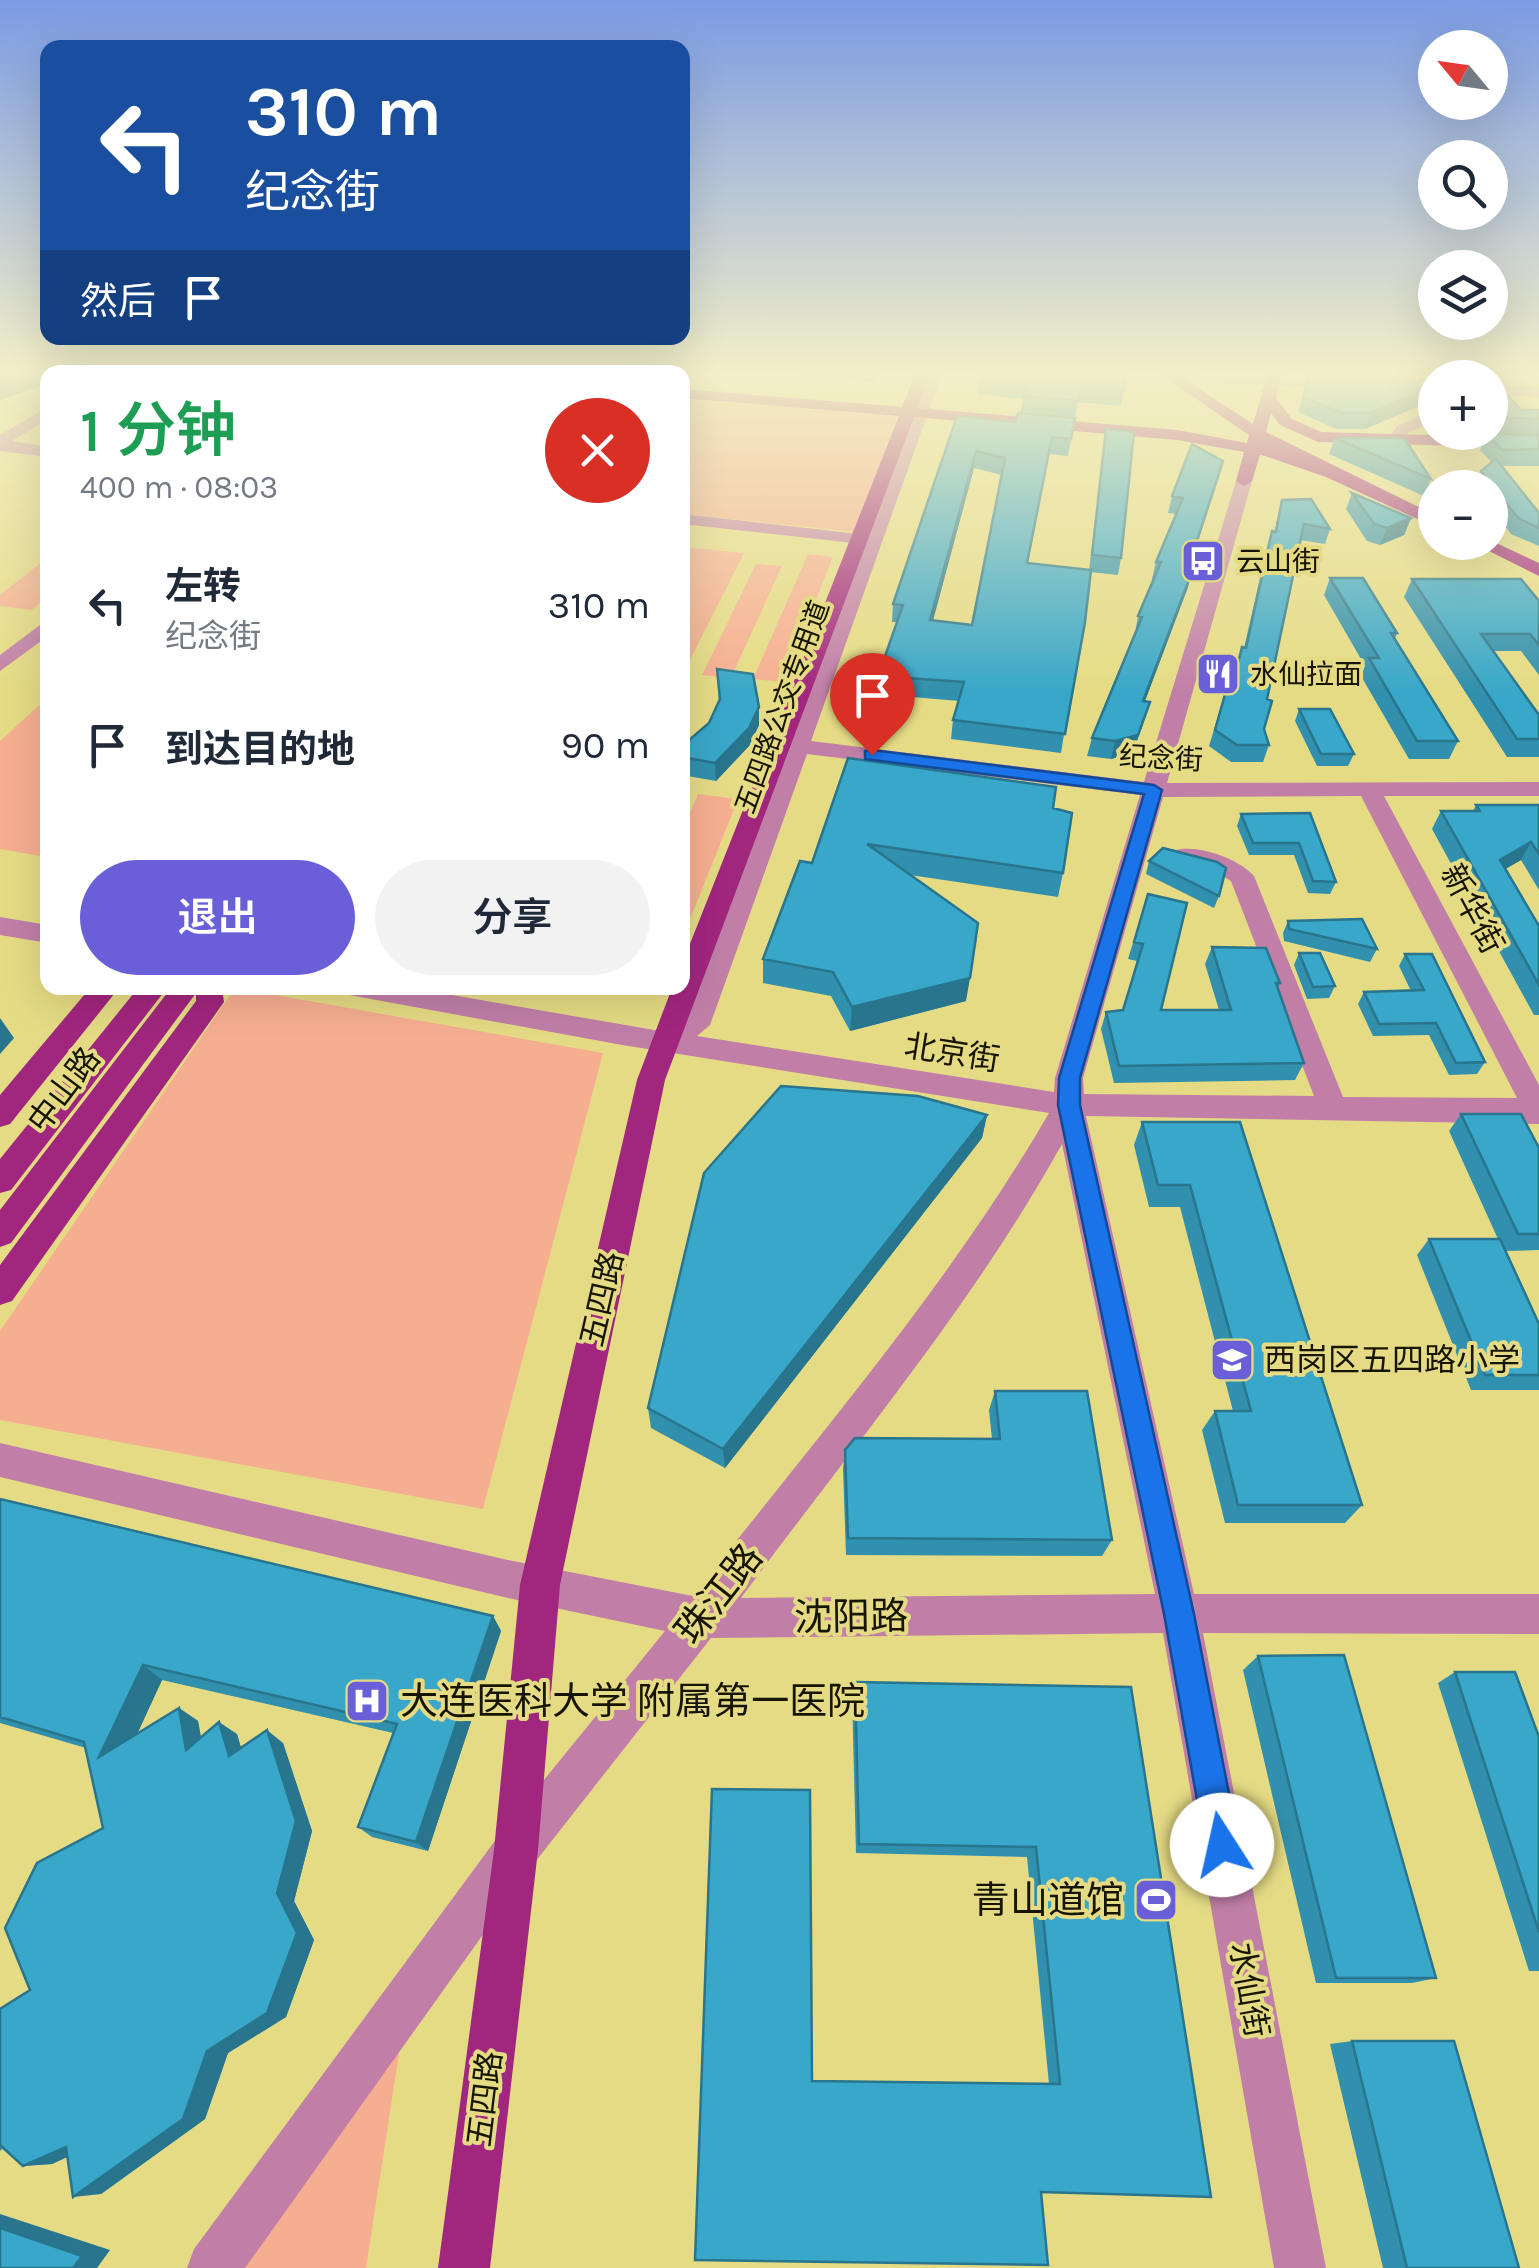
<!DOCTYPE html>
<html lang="zh">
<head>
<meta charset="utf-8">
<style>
  :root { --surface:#fff; --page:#f2f2f3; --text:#1f2937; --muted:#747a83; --accent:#6960d9 }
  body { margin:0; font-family:Karla,"Noto Sans SC",sans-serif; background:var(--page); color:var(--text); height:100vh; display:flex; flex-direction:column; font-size:38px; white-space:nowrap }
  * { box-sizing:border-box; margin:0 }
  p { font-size:32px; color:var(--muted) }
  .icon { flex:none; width:55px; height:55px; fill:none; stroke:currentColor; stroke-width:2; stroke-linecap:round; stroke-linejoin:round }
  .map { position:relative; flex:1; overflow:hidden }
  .drawer { position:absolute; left:40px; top:365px; width:650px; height:630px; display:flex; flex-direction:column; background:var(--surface); border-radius:20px; box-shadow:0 10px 40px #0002 }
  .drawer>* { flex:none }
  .hud { position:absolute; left:40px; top:40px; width:650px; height:305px; border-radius:20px; box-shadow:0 10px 40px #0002; background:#1a4fa0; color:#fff; overflow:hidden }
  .needle { width:65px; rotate:299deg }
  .controls { position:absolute; left:1418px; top:30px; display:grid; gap:20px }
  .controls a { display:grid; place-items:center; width:90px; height:90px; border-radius:50%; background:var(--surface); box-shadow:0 10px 40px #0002; font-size:50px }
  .pin { position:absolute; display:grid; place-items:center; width:85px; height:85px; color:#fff; margin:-102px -42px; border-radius:50% 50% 50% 0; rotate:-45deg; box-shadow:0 0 10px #0007 }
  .pin .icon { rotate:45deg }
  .me { position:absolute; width:110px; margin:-55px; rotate:350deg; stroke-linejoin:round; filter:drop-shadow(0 0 8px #0008) }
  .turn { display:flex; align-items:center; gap:35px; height:210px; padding:0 40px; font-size:45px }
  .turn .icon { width:130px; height:130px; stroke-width:2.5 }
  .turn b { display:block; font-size:70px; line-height:85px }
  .then { display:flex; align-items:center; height:95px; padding:0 40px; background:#0003; gap:20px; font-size:38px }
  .round { display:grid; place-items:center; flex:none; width:105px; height:105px; border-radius:52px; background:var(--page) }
  .headline { display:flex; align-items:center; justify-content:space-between; height:170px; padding:0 40px }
  h1 { font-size:60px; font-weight:600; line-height:75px; color:#1e9e55 }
  .action { display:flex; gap:20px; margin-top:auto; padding:20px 40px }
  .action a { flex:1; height:115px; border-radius:60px; background:var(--accent); color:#fff; font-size:40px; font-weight:600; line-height:115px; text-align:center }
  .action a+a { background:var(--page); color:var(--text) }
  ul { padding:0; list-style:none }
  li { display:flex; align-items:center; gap:30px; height:140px; padding:0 40px }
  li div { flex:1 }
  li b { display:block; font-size:38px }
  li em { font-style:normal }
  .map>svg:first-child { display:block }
</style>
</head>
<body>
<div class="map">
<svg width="1539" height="2268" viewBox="0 0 1539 2268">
  <rect width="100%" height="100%" fill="#e5db85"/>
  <path fill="#f6ae91" d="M682,396L901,416L855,532L683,514Z
    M683,547L744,553L690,660L683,661Z
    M808,554L833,557L783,682L753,679Z
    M47,558V596L32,610L0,606V595Z
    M756,564L782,566L731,678L702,675Z
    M47,698V857L0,849V741Z
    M698,794L738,799L683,937V829Z
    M235,988L603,1053L483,1509L0,1420V1331Z
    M400,2047L366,2268H235Z"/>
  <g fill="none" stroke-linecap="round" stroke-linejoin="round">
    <path fill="#c17fa8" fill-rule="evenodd" d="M928,374H942L811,741L1144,782L1236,481L1244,476L1252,481L1167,783L1539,782V796H1384L1539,1085V1124L1086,1116L1194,1594H1539V1634L1203,1633L1326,2268H1274L1163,1633L711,1638L532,1866L245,2268H187L194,2249L500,1834L665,1631L508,1598L0,1477V1443L508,1560L693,1596C815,1439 949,1286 1049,1113L622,1045L360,997L350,995L346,988H411L660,1031L684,1019L785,751L772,744L775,739L790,738L863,544L682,524V514L867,535ZM807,754L1140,795L1055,1078L1054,1092L697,1036L710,1025ZM1361,796L1517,1098L1343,1097L1254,876C1240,859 1198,844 1176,850L1173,855L1176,860L1214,871L1231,881L1314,1096L1084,1094L1083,1078L1163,797ZM1062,1144L1155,1594L741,1598C850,1450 973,1305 1062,1144Z
      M1166,374L1347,381L1354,385L1347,389L1171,381L1166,380Z
      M1490,384L1539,387V397L1490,394Z
      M48,407V419L12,441L48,447V457L0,451V435Z
      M1435,410V421L1409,432L1400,444L1386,441L1397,426Z
      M48,530V540L40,539V531Z
      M48,619V636L0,671V655Z
      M0,917L48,925V943L0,935Z"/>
    <path fill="#a1267e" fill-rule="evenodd" d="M915,374H929L917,408L1177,430L1247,443L1249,435L1160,374H1177L1253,424L1268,374H1282L1276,398L1292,419L1321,432L1539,438V448L1318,442L1280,425L1271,413L1266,432L1435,515V527L1326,477L1265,456L1260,455L1252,481L1244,486L1236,481L1244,452L1177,440L914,417L665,1080L560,1585L538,1850L490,2268H438L494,1850L520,1585L637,1080L672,988H682V964L899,416L682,398V389L902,407Z
      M1490,540L1539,563V576L1471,542Z
      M90,988H119L10,1124L0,1127V1095Z
      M138,988H167L11,1190L0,1193V1159Z
      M171,988H222L224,1002L12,1301L0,1305V1265L196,1001V993L11,1243L0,1247V1210Z"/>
  </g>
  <path fill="#3190ad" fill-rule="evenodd" d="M0,374H48V387L39,386L0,400Z
    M787,374H881L875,382Z
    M1311,374H1490V376L1521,410H1539V435L1471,432H1490V378H1435V379Z
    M1310,375L1435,381V403L1433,400L1365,429H1336L1298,412Z
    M980,378L1124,390L1121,406L1078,402L1075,418L1020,413L1023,399L978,394Z
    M957,416L1015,422L1075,418L1068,456L1049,454L1028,563L1089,570L1106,429L1121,558L1118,575L1090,572L1061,753L951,739L953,720L959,701L877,694L878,676L897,622H892L893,604ZM974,468L1002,475L972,625L933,620Z
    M1487,434L1539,435V466H1501L1539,513V546L1511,534L1490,506V488H1476L1475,486L1481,471L1492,463L1480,450Z
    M1335,438L1431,479L1424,496L1329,454Z
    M1219,477L1189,569L1188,587L1145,701L1150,702L1133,753L1111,759L1087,756L1092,738L1135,634L1138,616L1154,579H1152L1156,562L1176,514L1168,513L1172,496Z
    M1352,493L1411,518L1404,535L1380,545L1367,541L1346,509Z
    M1282,500L1330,529L1325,544L1300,540L1267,699L1264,729L1269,745L1263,762H1231L1209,746L1226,691L1230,692L1242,647L1244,648L1267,547L1272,531L1274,532Z
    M1330,578L1397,633L1395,639L1458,741L1449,759H1409L1361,676L1365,666L1324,595Z
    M1412,579L1539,601V675L1521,651H1494L1539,715V757H1507L1404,597Z
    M717,669L759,707V725L749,746L716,781L682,775V746L709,723L719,701Z
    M1299,709L1354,754L1348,766H1317L1295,721Z
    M848,758L1053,808L1063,873L1058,897L910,875L966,1001L850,1031L831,996L763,983V959L812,863Z
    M1476,805H1539V890L1521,860L1505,869L1539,926V1015H1534L1432,829L1441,811H1473Z
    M1310,813L1336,882L1330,894L1308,893L1294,855H1249L1237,826L1241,814Z
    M1149,861L1219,896L1214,908L1146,874Z
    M1148,894L1161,1010H1219L1205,964L1212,947L1280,983L1278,989L1304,1063L1295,1080L1114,1083L1101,1029L1106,1012L1123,1010L1137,961L1128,959Z
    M1288,921L1377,949L1370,962L1284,941L1283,933Z
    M1299,953L1335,986L1329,998L1307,999L1294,965Z
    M1405,954L1485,1062L1477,1074L1449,1075L1429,1035L1373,1036L1358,1004L1364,992L1411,991L1399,966Z
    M1461,1114L1539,1148V1250L1505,1251L1539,1324V1390H1471L1417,1255L1429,1239H1498L1449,1131Z
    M987,1115L982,1138L725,1468L651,1428L648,1408Z
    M1142,1122H1240L1362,1505L1345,1523H1225L1202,1430L1215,1411H1233L1180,1207H1149L1134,1145Z
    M995,1391L1112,1540L1102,1556L846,1555L843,1469L845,1450L992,1439L989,1410Z
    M0,1499L493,1616L501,1631L428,1851L372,1837L358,1827L393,1733L162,1680L137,1734L179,1708L198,1721L201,1737L237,1734L241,1748L283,1743L312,1831L294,1901L314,1940L286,2017L228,2053L205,2119L101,2194L67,2157L52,2164L23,2166L3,2148L0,2151V2009L30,1990L103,1828L86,1748L0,1723Z
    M1258,1656L1436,1978L1412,1983H1316L1243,1670Z
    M1455,1672L1539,1737V1971H1529L1438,1683Z
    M855,1682L1131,1687L1041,2192L695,2260L812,2081L1049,2084L1027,1857L856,1853L852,1695Z
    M1352,2041L1519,2268H1383L1330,2044Z"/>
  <path fill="#28758d" d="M5,374H34L39,386L0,400V376Z
    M1435,386V394L1433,400L1365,429L1371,413Z
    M976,451L974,468L928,639L930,620Z
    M1411,518L1404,535L1380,545L1387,528Z
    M1193,569L1188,587L1138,719L1143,701Z
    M1150,702L1133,753L1111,759L1115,741Z
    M759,707V725L749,746L716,781L715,763Z
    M1531,842L1521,860L1490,878L1500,860Z
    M970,978L966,1001L850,1031L852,1007Z
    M0,1018L14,1038L0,1054Z
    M987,1115L982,1138L725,1468L723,1449Z
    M493,1616L501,1631L428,1851L416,1842Z
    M143,1665L162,1680L121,1769L99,1757Z
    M179,1708L198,1721L205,1762L186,1750Z
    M219,1722L237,1734L247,1768L229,1756Z
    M267,1730L283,1743L312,1831L294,1901L314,1940L286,2017L228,2053L205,2119L101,2194L73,2197L207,2051L277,1893Z
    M93,2145L52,2164L23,2166L66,2147Z
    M0,2214L110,2250L97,2268H73L0,2228Z"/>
  <path fill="#39a7c9" stroke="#28758d" stroke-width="2.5" fill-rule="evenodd" d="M982,374H1126L1124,390L1081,386L1078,401L1023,396L1027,383L980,378Z
    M1444,374H1488L1521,410H1539V419L1490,417V378H1445Z
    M1310,375L1435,381V386L1371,413H1341L1303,397Z
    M1018,413L1075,418L1071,439L1052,437L1027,563L1091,570L1085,622L1065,734L953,720L964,682L878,676L903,605L893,604L957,416L1015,422ZM976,451L1005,458L972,625L930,620Z
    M1106,429L1134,432L1121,558L1092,555Z
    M1487,434L1539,435V449L1502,450Z
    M1335,438H1404L1431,479Z
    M1192,444L1223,461L1188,568L1193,569L1143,701L1150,702L1138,735L1115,741L1092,738L1142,617L1138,616L1161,562H1156L1183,498L1172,496Z
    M1496,459L1539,513V528L1518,518L1481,471Z
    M1352,493L1411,518L1387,528L1374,524Z
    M1311,499L1330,529L1304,524L1267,699L1272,701L1264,729L1269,745H1237L1215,730L1226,691L1231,692L1242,647L1246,648L1272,531L1276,532L1282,500Z
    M1330,578H1363L1397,633H1391L1458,741H1417L1369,658H1379Z
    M1412,579H1521L1539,601V645L1530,634H1481L1539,715V739H1517Z
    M717,669L753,674L759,707L749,728L715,763L682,757V746L709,723L720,699Z
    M1299,709H1330L1354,754H1321Z
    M848,758L1056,787L1053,808L1072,813L1063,873L867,844L978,923L970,978L852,1007L833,972L763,959L800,861L812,863Z
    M1476,805H1539V854L1531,842L1500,860L1539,926V985L1441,811H1480Z
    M1310,813L1336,882L1313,881L1299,843H1253L1241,814Z
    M1163,848L1217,862L1226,868L1219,896L1149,861Z
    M1148,894L1187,903L1161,1010H1231L1212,947L1266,948L1280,983H1276L1304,1063L1119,1066L1106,1012L1123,1010L1143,944L1134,942Z
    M1362,919L1377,949L1289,929L1288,921Z
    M1299,953H1320L1335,986L1313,987Z
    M1405,954H1432L1485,1062L1456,1063L1436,1023L1379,1024L1364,992L1424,990Z
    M781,1086L918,1096L987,1115L723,1449L648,1408L704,1173Z
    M1461,1114H1521L1539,1148V1234H1518Z
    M1142,1122H1240L1362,1505H1238L1215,1411H1251L1190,1185H1158Z
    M1429,1239H1500L1539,1324V1375H1485Z
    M995,1391H1087L1112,1540L848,1538L845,1450L855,1438L1000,1439Z
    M0,1499L493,1616L416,1842L358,1827L397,1724L143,1665L99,1757L179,1708L186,1750L219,1722L229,1756L267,1730L296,1821L277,1893L297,1933L267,2013L207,2051L183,2119L73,2197L66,2147L23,2166L0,2145V2009L30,1990L5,1928L37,1863L103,1828L84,1742L0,1717Z
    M1344,1655L1436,1978H1336L1258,1656Z
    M1455,1672H1515L1539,1737V1932Z
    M855,1682L1131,1687L1211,2197L1041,2192L1048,2265L695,2260L712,1789L810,1790L812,2081L1060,2084L1036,1847L859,1844Z
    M1352,2041H1454L1519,2268H1407Z
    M0,2228L82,2256L73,2268H0Z"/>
  <linearGradient id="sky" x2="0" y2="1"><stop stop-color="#7b9be4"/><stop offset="0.54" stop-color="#f3efc8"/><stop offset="1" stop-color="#f3efc8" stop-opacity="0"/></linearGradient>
  <rect width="1539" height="692" fill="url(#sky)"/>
  <path fill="#1a73e8" stroke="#114b97" stroke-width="2.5" d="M872,750L1154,785L1162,790L1080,1078V1105L1194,1614L1239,1845L1234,1857L1222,1862L1210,1857L1205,1845L1164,1614L1058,1105L1059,1078L1144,794L865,759V751Z"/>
  <defs>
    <symbol id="bus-square" viewBox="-11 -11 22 22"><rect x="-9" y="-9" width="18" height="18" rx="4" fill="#6960d9" stroke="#e5db85"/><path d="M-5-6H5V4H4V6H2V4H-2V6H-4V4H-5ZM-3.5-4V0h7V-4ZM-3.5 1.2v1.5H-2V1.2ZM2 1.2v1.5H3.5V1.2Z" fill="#fff"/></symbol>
    <symbol id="restaurant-square" viewBox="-11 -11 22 22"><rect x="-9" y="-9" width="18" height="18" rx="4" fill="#6960d9" stroke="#e5db85"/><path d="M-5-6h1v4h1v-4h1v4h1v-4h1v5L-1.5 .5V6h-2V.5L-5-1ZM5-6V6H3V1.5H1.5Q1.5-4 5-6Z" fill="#fff"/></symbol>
    <symbol id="school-square" viewBox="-11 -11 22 22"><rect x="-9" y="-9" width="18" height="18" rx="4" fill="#6960d9" stroke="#e5db85"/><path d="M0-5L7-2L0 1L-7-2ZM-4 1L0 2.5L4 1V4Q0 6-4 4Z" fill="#fff"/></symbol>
    <symbol id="hospital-square" viewBox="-11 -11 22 22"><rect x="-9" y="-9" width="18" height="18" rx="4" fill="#6960d9" stroke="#e5db85"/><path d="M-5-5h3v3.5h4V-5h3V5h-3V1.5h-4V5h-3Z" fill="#fff"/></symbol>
    <symbol id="stadium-square" viewBox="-11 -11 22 22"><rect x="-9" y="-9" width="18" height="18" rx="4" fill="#6960d9" stroke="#e5db85"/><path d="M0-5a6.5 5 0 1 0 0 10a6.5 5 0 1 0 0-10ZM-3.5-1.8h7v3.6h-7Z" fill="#fff"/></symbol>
  </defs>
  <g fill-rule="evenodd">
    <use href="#bus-square" x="1178" y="536" width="50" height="50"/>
    <use href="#restaurant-square" x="1193" y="649" width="50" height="50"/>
    <use href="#school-square" x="1207" y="1335" width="50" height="50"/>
    <use href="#hospital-square" x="342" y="1676" width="50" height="50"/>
    <use href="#stadium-square" x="1131" y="1875" width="50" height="50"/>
  </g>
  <g text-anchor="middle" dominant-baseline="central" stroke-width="8" stroke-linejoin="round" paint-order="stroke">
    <g font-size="28" fill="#171400" stroke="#e5db85" text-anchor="start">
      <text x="1236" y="561">云山街</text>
      <text x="1250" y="674">水仙拉面</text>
    </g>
    <g font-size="28" fill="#171400" stroke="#e5db85">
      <text transform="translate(782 707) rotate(-70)">五四路公交专用道</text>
      <text transform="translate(1161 758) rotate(3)">纪念街</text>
    </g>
    <g font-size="32" fill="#171400" stroke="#e5db85">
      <text transform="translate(1472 909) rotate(62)">新华街</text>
      <text transform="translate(952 1053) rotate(9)">北京街</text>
      <text transform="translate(64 1090) rotate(-53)">中山路</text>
      <text transform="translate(602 1299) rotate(-77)">五四路</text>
      <text transform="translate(1249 1990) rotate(80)">水仙街</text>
      <text transform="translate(485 2099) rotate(-83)">五四路</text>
    </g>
    <g font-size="32" fill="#171400" stroke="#e5db85" text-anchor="start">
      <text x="1264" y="1360">西岗区五四路小学</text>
    </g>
    <g font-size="38" fill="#171400" stroke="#e5db85">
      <text transform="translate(719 1594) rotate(-52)">珠江路</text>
      <text transform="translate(851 1617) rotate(-1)">沈阳路</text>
    </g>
    <g font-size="38" fill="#171400" stroke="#e5db85" text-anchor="start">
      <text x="400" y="1701">大连医科大学 附属第一医院</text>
      <text x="1124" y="1900" text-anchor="end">青山道馆</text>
    </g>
  </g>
</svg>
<div class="controls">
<a><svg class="needle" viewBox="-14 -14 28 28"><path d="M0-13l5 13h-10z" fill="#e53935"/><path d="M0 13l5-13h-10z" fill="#747a83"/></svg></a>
<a><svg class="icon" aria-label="search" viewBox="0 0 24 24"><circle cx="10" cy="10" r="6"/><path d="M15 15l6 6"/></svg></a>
<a><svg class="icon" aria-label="layers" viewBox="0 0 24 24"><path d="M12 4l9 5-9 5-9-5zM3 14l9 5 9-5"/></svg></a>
<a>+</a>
<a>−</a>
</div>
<div class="pin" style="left:872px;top:755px;background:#d93025"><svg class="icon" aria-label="arrive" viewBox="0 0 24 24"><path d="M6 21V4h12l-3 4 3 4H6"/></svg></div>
<svg class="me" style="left:1222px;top:1845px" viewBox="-20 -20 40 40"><circle r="19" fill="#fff"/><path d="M0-13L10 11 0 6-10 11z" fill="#1a73e8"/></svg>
<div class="hud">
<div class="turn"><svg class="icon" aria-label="left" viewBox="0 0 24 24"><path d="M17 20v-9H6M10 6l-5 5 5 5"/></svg><div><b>310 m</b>纪念街</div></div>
<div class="then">然后<svg class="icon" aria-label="arrive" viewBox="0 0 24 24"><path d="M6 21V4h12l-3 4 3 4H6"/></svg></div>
</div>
<section class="drawer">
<div class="headline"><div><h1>1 分钟</h1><p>400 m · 08:03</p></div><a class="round" style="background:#d93025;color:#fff"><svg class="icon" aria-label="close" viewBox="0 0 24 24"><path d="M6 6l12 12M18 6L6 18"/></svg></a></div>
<ul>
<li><svg class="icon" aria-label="left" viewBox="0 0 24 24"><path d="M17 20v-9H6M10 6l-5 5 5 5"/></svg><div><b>左转</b><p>纪念街</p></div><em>310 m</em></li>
<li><svg class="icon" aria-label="arrive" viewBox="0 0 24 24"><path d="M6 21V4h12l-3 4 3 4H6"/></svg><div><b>到达目的地</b></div><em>90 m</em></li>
</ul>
<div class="action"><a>退出</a><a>分享</a></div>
</section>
</div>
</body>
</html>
